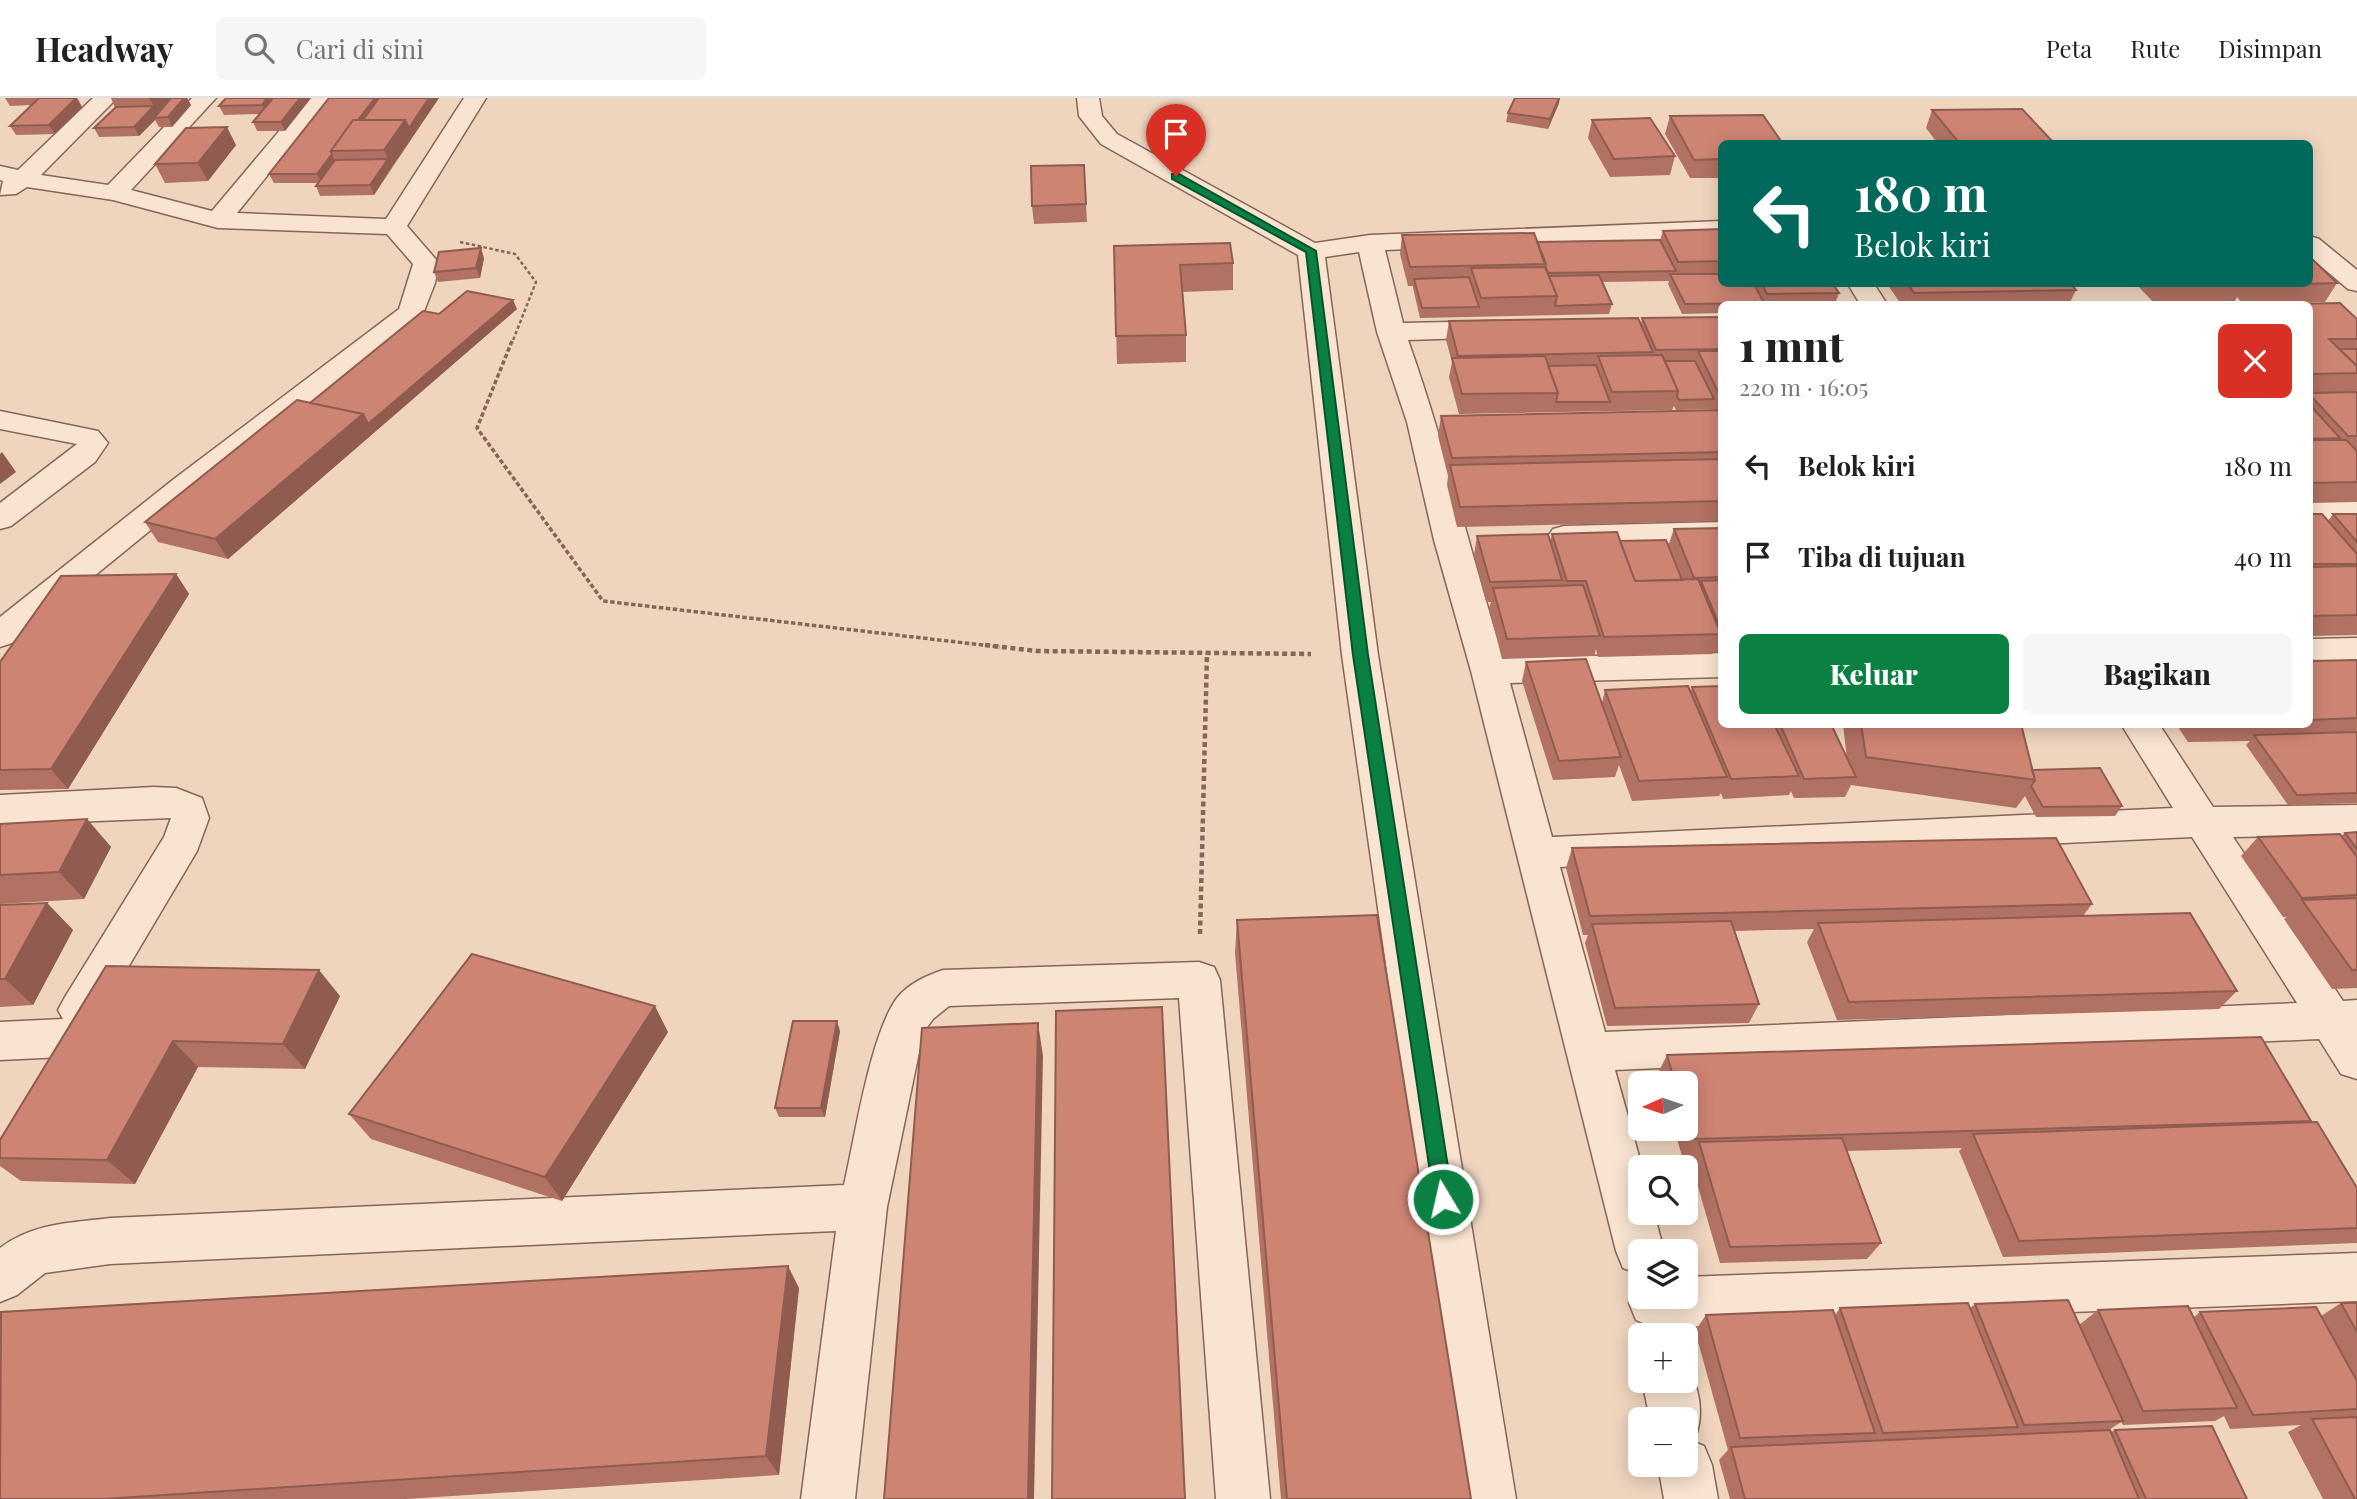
<!DOCTYPE html>
<html lang="id">
<head>
<meta charset="utf-8">
<style>
  :root { --surface:#fff; --page:#f6f6f6; --text:#202124; --muted:#757577; --line:#e0e0e0; --accent:#0b8043 }
  body { margin:0; font-family:"Playfair Display",serif; background:var(--page); color:var(--text); height:100vh; display:flex; flex-direction:column; font-size:26px; white-space:nowrap }
  * { box-sizing:border-box; margin:0 }
  p { font-size:23px; color:var(--muted) }
  .icon { flex:none; width:38px; height:38px; fill:none; stroke:currentColor; stroke-width:2; stroke-linecap:round; stroke-linejoin:round }
  .map { position:relative; flex:1; overflow:hidden }
  .side { position:absolute; left:1718px; top:203px; width:595px; height:427px; display:flex; flex-direction:column; background:var(--surface); border-radius:10px; box-shadow:0 4px 18px #0003 }
  .side>* { flex:none }
  .banner { position:absolute; left:1718px; top:42px; width:595px; height:147px; border-radius:10px; box-shadow:0 4px 18px #0003; background:#00695c; color:#fff; overflow:hidden }
  .needle { width:46px; rotate:267deg }
  .controls { position:absolute; left:1628px; top:973px; display:grid; gap:14px }
  .controls a { display:grid; place-items:center; width:70px; height:70px; border-radius:10px; background:var(--surface); box-shadow:0 4px 18px #0003; font-size:35px }
  .pin { position:absolute; display:grid; place-items:center; width:60px; height:60px; color:#fff; margin:-72px -30px; border-radius:50% 50% 50% 0; rotate:-45deg; box-shadow:0 0 7px #0007 }
  .pin .icon { rotate:45deg }
  .me { position:absolute; width:77px; margin:-38px; rotate:351deg; stroke-linejoin:round; filter:drop-shadow(0 0 5px #0008) }
  .turn { display:flex; align-items:center; gap:24px; height:147px; padding:0 21px; font-size:32px }
  .turn .icon { width:91px; height:91px; stroke-width:2.5 }
  .turn b { display:block; font-size:49px; line-height:60px }
  .round { display:grid; place-items:center; flex:none; width:74px; height:74px; border-radius:10px; background:var(--page) }
  .overview { display:flex; align-items:center; justify-content:space-between; height:119px; padding:0 21px }
  h1 { font-size:42px; font-weight:800; line-height:52px }
  .action { display:flex; gap:14px; margin-top:auto; padding:14px 21px }
  .action a { flex:1; height:80px; border-radius:10px; background:var(--accent); color:#fff; font-size:28px; font-weight:800; line-height:80px; text-align:center }
  .action a+a { background:var(--page); color:var(--text) }
  ul { padding:0; list-style:none }
  li { display:flex; align-items:center; gap:21px; height:91px; padding:0 21px }
  li div { flex:1 }
  li b { display:block; font-size:26px }
  li em { font-style:normal }
  header { display:flex; align-items:center; gap:42px; box-sizing:border-box; height:98px; padding:0 35px; background:var(--surface); border-bottom:2px solid var(--line) }
  header strong { font-size:33px }
  nav { display:flex; gap:38px; margin-inline-start:auto; font-size:24px }
  .search { width:490px; height:63px; background:var(--page); display:flex; align-items:center; gap:18px; box-sizing:border-box; padding:0 24px; border-radius:10px; color:var(--muted); font-size:26px }
  .map>svg:first-child { display:block }
</style>
</head>
<body>
<header>
<strong>Headway</strong>
<div class="search"><svg class="icon" aria-label="search" viewBox="0 0 24 24"><circle cx="10" cy="10" r="6"/><path d="M15 15l6 6"/></svg>Cari di sini</div>
<nav><a>Peta</a><a>Rute</a><a>Disimpan</a></nav>
</header>
<div class="map">
<svg width="2357" height="1401" viewBox="0 0 2357 1401">
  <rect width="100%" height="100%" fill="#efd5be"/>
  <g fill="none" stroke-linecap="round" stroke-linejoin="round">
    <defs>
      <path id="street" d="M93,0H117L41,77L108,87L192,0H216L131,92L212,113L307,0H330L237,115L386,121L464,0H486L407,128L439,165L435,185L421,221L196,395L12,545L0,549V519L174,381L399,211L413,166L387,136L218,130L113,102L27,89L16,96L0,97L3,83L0,82V68L18,72Z
        M1077,0H1099L1102,18L1117,36L1315,145L1370,137L1722,123V139L1385,152L1403,225L1498,223L1508,225L1512,231L1508,237L1498,239L1408,242C1445,346 1470,454 1503,560L1722,555V579L1510,585L1552,739L2173,710L2121,626H2159L2213,709L2357,707V737L2233,739L2343,903L2357,902V981L2341,976L2319,941L1615,972L1642,1069L1640,1115H1654L1664,1153H1640V1176L1623,1170L1616,1153L1471,573L1434,442L1407,324L1377,234L1359,154L1325,159L1378,557L1516,1401H1462L1342,557L1298,157L1101,46L1079,18ZM2192,739L2297,905L1605,934L1560,769Z
        M2310,138L2319,141L2357,172V193L2348,191L2310,159Z
        M1848,186H1874L1887,206H1860Z
        M0,313L98,333L108,345L95,364L11,428L0,431V405L77,346L0,331Z
        M2357,401V421L2310,423V403Z
        M1722,424V444L1564,448L1553,445L1548,438L1553,431L1564,428Z
        M2357,540V564L2310,565V541Z
        M154,689L176,690L202,700L209,720L197,753L95,925L80,930L85,940L79,953L63,959L0,962V924L63,921L58,912L65,899L164,739L171,720L0,727V697Z
        M1199,864L1214,869L1220,882L1270,1401H1216L1179,900L949,908L933,921L923,935L887,1109L855,1401H801L836,1133L110,1166L45,1175L17,1197L0,1204V1150C33,1125 70,1125 110,1120L844,1087C855,1039 870,937 897,900C909,885 926,878 943,872Z
        M2357,1155V1203L1654,1230L1636,1222L1629,1205L1640,1186V1199H1685V1179Z
        M1685,1264C1699,1287 1705,1315 1695,1340L1689,1342L1704,1348L1712,1367L1718,1401H1664L1658,1367H1685V1321H1650L1642,1283H1685Z"/>
    </defs>
    <use href="#street" stroke="#876557" stroke-width="3"/>
    <path stroke="#876557" stroke-width="2.5" stroke-dasharray="3.5 2.5" stroke-linecap="butt" d="M460,144L515,156L536,184L512,245"/>
    <path stroke="#876557" stroke-width="3.5" stroke-dasharray="4.5 2.5" stroke-linecap="butt" d="M512,243L477,330L603,503L1000,549"/>
    <path stroke="#876557" stroke-width="4.5" stroke-dasharray="5 3.5" stroke-linecap="butt" d="M985,547L1037,553L1311,556
      M1200,836L1207,555"/>
    <use href="#street" fill="#f9e4d1" fill-rule="evenodd"/>
  </g>
  <path fill="#b17263" d="M5,0H77L82,9L55,36L16,37L10,28L32,7L10,8Z
    M111,0H187L191,7L172,29H159L155,22L139,38L99,39L94,30L115,10Z
    M311,0L285,33H257L253,24L260,16L224,17L219,8Z
    M329,0H439L374,97L320,98L316,88L318,85H274L269,76Z
    M1559,5L1548,31L1506,24L1508,15Z
    M1932,12L2053,44L2052,46H1938L1926,30Z
    M1670,18L1722,46V80H1690L1665,36Z
    M1592,22L1675,58L1670,77L1610,79L1588,40Z
    M236,47L208,83L165,85L155,66Z
    M1084,67L1087,124L1034,126L1032,108Z
    M1722,131V186H1833L1839,195L1835,206H1722V215L1682,216L1668,186L1669,183L1602,184L1612,206L1609,216L1420,220L1413,190V188H1408L1400,156L1402,137L1537,144L1660,142L1663,133Z
    M1114,148L1233,165V192L1183,194L1186,237V264L1117,266Z
    M484,160L480,180L438,184L434,174Z
    M2337,185L2325,204L2243,206L2237,199L2233,206H2155L2136,186Z
    M1887,186H2071L2076,192L2069,206H1901Z
    M2310,206L2357,221V404L2310,405Z
    M517,211L228,461L158,444L145,424L310,305L439,216Z
    M1722,219V311L1676,312L1674,308L1672,312L1459,316L1449,279L1452,264L1446,242L1449,223L1641,226L1642,220Z
    M1722,312V423L1457,429L1447,387L1448,378L1438,338L1441,318Z
    M2310,416L2328,423L2333,416H2357V537L2310,538Z
    M1722,430V554H1714L1713,556L1598,559L1596,551L1594,558L1502,561L1489,510L1491,504H1486L1474,457L1477,438L1550,444L1552,436L1668,448L1674,431Z
    M176,476L189,496L68,691L0,692V564Z
    M2357,562V705L2288,707L2246,647L2250,643L2188,644L2176,626H2310V563Z
    M1526,564L1602,605L1605,592L1691,593L1692,589L1722,626H1831L1847,662L1843,626H2021L2032,672L2122,708L2115,718L2036,719L2025,698L2016,710L1851,687L1845,699L1794,700L1791,693L1789,697L1723,701L1721,695L1719,698L1632,703L1619,667L1615,679L1553,682L1522,583Z
    M87,721L111,749L84,801L0,806V726Z
    M2357,734V890L2332,891L2284,821L2287,819H2283L2241,758L2258,739L2341,738L2345,735Z
    M1572,750L2092,806L2083,818L2237,893L2219,911L1837,922L1807,844L1814,831L1735,833L1759,906L1749,925L1607,928L1585,845L1588,837H1583L1566,770Z
    M47,805L73,832L33,907L0,909V807Z
    M1237,822L1471,1401H1281L1235,855Z
    M106,868L340,898L305,971L198,969L135,1086L21,1083L0,1068V1042Z
    M840,933L825,1019H779L775,1010Z
    M668,934L562,1103L371,1041L349,1016Z
    M1667,957L2311,1023L2309,1025L2357,1090V1145L2003,1159L1959,1053L1962,1050L1847,1053L1881,1145L1867,1161L1720,1165L1690,1061L1692,1058H1682L1674,1031H1685V985H1661L1658,975Z
    M799,1190L779,1377L406,1401H0Z
    M2341,1205H2357V1401H2323L2288,1334L2301,1327L2230,1331L2224,1318L2215,1323L2123,1327L2121,1324L2109,1332L2111,1334L2115,1332L2247,1401H1730L1719,1362L1728,1352L1695,1233L1706,1217H1835L1840,1210H1970L1975,1206L2079,1227L2098,1212L2193,1220L2200,1214L2321,1218Z"/>
  <path fill="#905c50" d="M77,0L82,9L55,36L49,27Z
    M149,0H174L154,20L155,22L139,38L134,29L154,8Z
    M184,0H187L191,7L172,29L168,19Z
    M267,0H279L266,16L262,7Z
    M300,0H311L285,33L281,24Z
    M375,0H385L335,53Z
    M429,0H439L391,70L384,52L405,22Z
    M1559,0H1560L1559,5L1548,31L1550,21Z
    M227,29L236,47L208,83L198,65Z
    M332,56L336,66L322,85L317,76Z
    M388,61L391,70L374,97L370,87Z
    M481,150L484,160L480,180L476,170Z
    M513,202L517,211L228,461L215,441L363,316Z
    M2,354L16,374L0,386V356Z
    M176,476L189,496L68,691L51,671Z
    M87,721L111,749L84,801L59,774Z
    M47,805L73,832L33,907L5,881Z
    M319,872L340,898L305,971L283,946Z
    M655,908L668,934L562,1103L545,1079Z
    M837,923L840,933L825,1019L821,1010Z
    M1038,925L1043,958L1034,1401H1028Z
    M173,943L198,969L135,1086L107,1062Z
    M788,1168L799,1190L779,1377L766,1358Z"/>
  <path fill="#ce8473" stroke="#905c50" stroke-width="2" d="M39,0H76L49,27L10,28Z
    M171,0H184L168,19L154,20Z
    M226,0H267L262,7L219,8Z
    M273,0H300L281,24H253Z
    M329,0H375L358,22H353L331,53L332,56L317,76H269Z
    M379,0H429L409,30L405,22H363Z
    M1515,0H1559L1550,21L1508,15Z
    M154,8L134,29L94,30L116,9Z
    M2022,11L2053,44L1960,46L1932,12Z
    M1763,17L1783,46H1722V61L1694,62L1670,18Z
    M1650,20L1675,58L1614,61L1592,22Z
    M353,22H405L384,52L331,53Z
    M227,29L198,65L155,66L186,30Z
    M388,61L370,87L316,88L335,62Z
    M1084,67L1086,106L1032,108L1031,68Z
    M1722,131V163L1678,164L1663,133Z
    M1534,135L1546,166L1410,169L1402,137Z
    M1660,142L1676,173L1548,175L1537,144Z
    M1230,145L1233,165L1180,167L1186,237L1116,238L1114,148Z
    M481,150L476,170L434,174L439,154Z
    M2310,159L2337,185L2254,187L2253,186H2310Z
    M1545,169L1557,198L1481,200L1471,170Z
    M1670,176H1722V186H1754L1764,205L1685,206Z
    M1599,177L1612,206L1555,208L1557,198L1549,178Z
    M1469,179L1479,209L1422,210L1414,181Z
    M1762,186H1833L1839,195L1767,196Z
    M1908,186H2071L2076,192L1914,195Z
    M2163,186H2243L2244,187L2166,188Z
    M467,193L513,202L368,326L363,316L310,305L423,213L439,216Z
    M2340,205L2357,221V241H2329L2357,268V275L2310,276V206H2292Z
    M1722,219V251L1656,252L1642,220Z
    M1638,220L1653,254L1458,258L1449,223Z
    M2339,251H2357V268Z
    M1698,253H1722V292H1717Z
    M1662,257L1678,293L1612,294L1598,258Z
    M1545,258L1558,295L1462,296L1452,260Z
    M1665,263H1695L1714,301L1679,302L1677,298L1678,293Z
    M1596,267L1610,304H1556L1558,295L1548,268Z
    M2357,294V338H2348L2310,297V295Z
    M297,302L363,316L215,441L145,424Z
    M2310,307L2340,340L2310,341Z
    M1722,312V354L1452,360L1441,318Z
    M2310,342H2346L2357,353V384L2310,385Z
    M1722,361V403L1460,409L1450,367Z
    M2310,416H2322L2357,456V466H2310Z
    M2333,416H2357V444Z
    M1722,430V479L1694,480L1674,431Z
    M1617,434L1635,483L1698,481L1721,536L1604,539L1586,483H1567L1552,436Z
    M1548,436L1562,482L1490,484L1477,438Z
    M1666,442L1682,482L1635,483L1620,443Z
    M2357,468V517L2310,518V469Z
    M176,476L51,671L0,672V564L61,478Z
    M1722,482V534L1701,483Z
    M1583,487L1600,538L1507,541L1493,490Z
    M1586,561L1621,659L1559,663L1526,564Z
    M2357,562V620L2310,622V563Z
    M1688,588L1727,679L1639,683L1605,592Z
    M1722,588V626H1774L1799,678L1731,681L1692,589Z
    M1780,626H1831L1856,679L1804,681Z
    M1861,626H2021L2035,682L1866,659Z
    M2357,634V695L2297,697L2254,637Z
    M2100,670L2122,708L2043,709L2031,688L2035,682L2032,672Z
    M87,721L59,774L0,777V726Z
    M2357,734V751L2345,735Z
    M2340,736L2357,759V797L2302,800L2258,739Z
    M2056,740L2092,806L1590,818L1572,750Z
    M2357,800V872H2352L2302,802Z
    M47,805L5,881H0V807Z
    M2190,815L2237,893L1849,904L1818,825Z
    M1377,817L1471,1401H1287L1237,822Z
    M1731,823L1759,906L1615,910L1592,826Z
    M472,856L655,908L545,1079L349,1016Z
    M106,868L319,872L283,946L173,943L107,1062L0,1060V1042Z
    M1162,909L1185,1401H1052L1056,913Z
    M793,923H837L821,1010H775Z
    M1038,925L1028,1401H884L922,930Z
    M2261,939L2311,1023L1692,1041L1685,1019V985H1675L1667,957Z
    M2317,1024L2357,1090V1130L2019,1143L1973,1036Z
    M1842,1040L1881,1145L1730,1149L1699,1044Z
    M788,1168L766,1358L103,1401H0L1,1214Z
    M2068,1202L2123,1323L2024,1327L1975,1206Z
    M1968,1205L2018,1329L1883,1335L1840,1210Z
    M2341,1205H2357V1234Z
    M2188,1208L2237,1310L2143,1313L2098,1212Z
    M2316,1209L2357,1283V1311L2253,1317L2200,1214Z
    M1833,1212L1875,1335L1740,1340L1706,1217Z
    M2357,1319V1401H2355L2312,1321Z
    M2212,1328L2247,1401H2146L2115,1332Z
    M2110,1332L2139,1401H1745L1731,1349Z"/>
  <path fill="#0b8043" stroke="#07532c" stroke-width="2" d="M1172,76H1179L1316,153L1368,557L1453,1101L1450,1108L1443,1111L1436,1108L1434,1101L1353,557L1306,154L1172,81Z"/>
</svg>
<div class="controls">
<a><svg class="needle" viewBox="-14 -14 28 28"><path d="M0-13l5 13h-10z" fill="#e53935"/><path d="M0 13l5-13h-10z" fill="#757577"/></svg></a>
<a><svg class="icon" aria-label="search" viewBox="0 0 24 24"><circle cx="10" cy="10" r="6"/><path d="M15 15l6 6"/></svg></a>
<a><svg class="icon" aria-label="layers" viewBox="0 0 24 24"><path d="M12 4l9 5-9 5-9-5zM3 14l9 5 9-5"/></svg></a>
<a>+</a>
<a>−</a>
</div>
<div class="pin" style="left:1176px;top:78px;background:#d93025"><svg class="icon" aria-label="arrive" viewBox="0 0 24 24"><path d="M6 21V4h12l-3 4 3 4H6"/></svg></div>
<svg class="me" style="left:1443px;top:1101px" viewBox="-20 -20 40 40"><circle r="17" fill="#0b8043" stroke="#fff" stroke-width="3"/><path d="M0-11L8 9 0 5-8 9z" fill="#fff"/></svg>
<div class="banner">
<div class="turn"><svg class="icon" aria-label="left" viewBox="0 0 24 24"><path d="M17 20v-9H6M10 6l-5 5 5 5"/></svg><div><b>180 m</b>Belok kiri</div></div>
</div>
<section class="side">
<div class="overview"><div><h1>1 mnt</h1><p>220 m · 16:05</p></div><a class="round" style="background:#d93025;color:#fff"><svg class="icon" aria-label="close" viewBox="0 0 24 24"><path d="M6 6l12 12M18 6L6 18"/></svg></a></div>
<ul>
<li><svg class="icon" aria-label="left" viewBox="0 0 24 24"><path d="M17 20v-9H6M10 6l-5 5 5 5"/></svg><div><b>Belok kiri</b></div><em>180 m</em></li>
<li><svg class="icon" aria-label="arrive" viewBox="0 0 24 24"><path d="M6 21V4h12l-3 4 3 4H6"/></svg><div><b>Tiba di tujuan</b></div><em>40 m</em></li>
</ul>
<div class="action"><a>Keluar</a><a>Bagikan</a></div>
</section>
</div>
</body>
</html>
